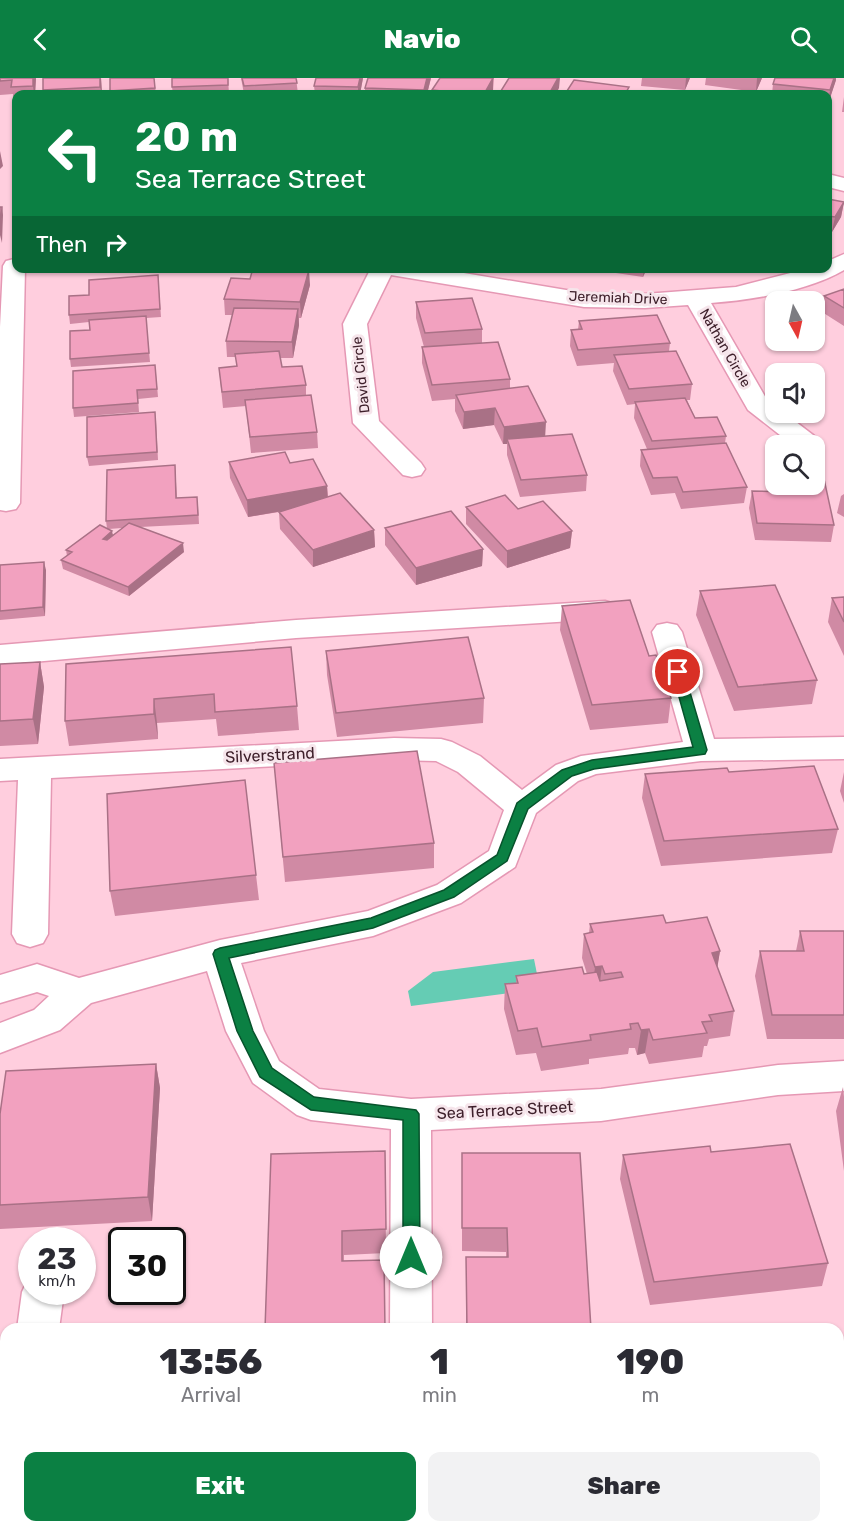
<!DOCTYPE html>
<html lang="en">
<head>
<meta charset="utf-8">
<style>
  :root { --surface:#fff; --page:#f2f2f3; --text:#2b2b33; --muted:#7c7c81; --accent:#0b8043 }
  body { margin:0; font-family:Rubik,sans-serif; background:var(--page); color:var(--text); height:100vh; display:flex; flex-direction:column; font-size:22px; white-space:nowrap }
  * { box-sizing:border-box; margin:0 }
  p { font-size:20px; color:var(--muted) }
  .icon { flex:none; width:33px; height:33px; fill:none; stroke:currentColor; stroke-width:2; stroke-linecap:round; stroke-linejoin:round }
  .map { position:relative; flex:1; overflow:hidden }
  .panel { position:absolute; left:0px; top:1245px; width:844px; height:210px; display:flex; flex-direction:column; background:var(--surface); border-radius:18px 18px 0 0; box-shadow:0 2px 4px #0004 }
  .panel>* { flex:none }
  .hud { position:absolute; left:12px; top:12px; width:820px; height:183px; border-radius:12px; box-shadow:0 2px 4px #0004; background:#0b8043; color:#fff; overflow:hidden }
  .needle { width:39px; rotate:172deg }
  .fabs { position:absolute; left:765px; top:213px; display:grid; gap:12px }
  .fabs a { display:grid; place-items:center; width:60px; height:60px; border-radius:12px; background:var(--surface); box-shadow:0 2px 4px #0004; font-size:30px }
  .speed { position:absolute; left:18px; top:1149px; display:flex; gap:12px; font-size:30px; font-weight:700; text-align:center }
  .speed>* { display:grid; place-content:center; width:78px; height:78px; border-radius:50%; background:var(--surface); box-shadow:0 2px 4px #0004; line-height:1 }
  .speed small { font-size:15px; font-weight:400 }
  .speed .limit { border:3px solid #111; border-radius:9px; background:#fff; color:#111 }
  .pin { position:absolute; display:grid; place-items:center; width:51px; height:51px; color:#fff; margin:-26px; border:3px solid #fff; border-radius:50%; box-shadow:0 2px 6px #0007 }
  .me { position:absolute; width:66px; margin:-33px; rotate:0deg; stroke-linejoin:round; filter:drop-shadow(0 0 4px #0008) }
  .turn { display:flex; align-items:center; gap:21px; height:126px; padding:0 24px; font-size:27px }
  .turn .icon { width:78px; height:78px; stroke-width:2.5 }
  .turn b { display:block; font-size:42px; line-height:51px }
  .then { display:flex; align-items:center; height:57px; padding:0 24px; background:#0003; gap:12px; font-size:22px }
  .eta { display:flex; justify-content:space-evenly; align-items:center; height:102px; text-align:center }
  .eta b { font-size:36px; font-weight:800; line-height:42px }
  .primary-button { display:flex; gap:12px; margin-top:auto; padding:12px 24px }
  .primary-button a { flex:1; height:69px; border-radius:12px; background:var(--accent); color:#fff; font-size:24px; font-weight:800; line-height:69px; text-align:center }
  .primary-button a+a { background:var(--page); color:var(--text) }
  header { display:flex; justify-content:space-between; align-items:center; height:78px; padding:0 24px; background:var(--accent); color:#fff; font-size:27px; font-weight:800 }
  .map>svg:first-child { display:block }
</style>
</head>
<body>
<header><svg class="icon" aria-label="back" viewBox="0 0 24 24"><path d="M15 5l-7 7 7 7"/></svg>Navio<svg class="icon" aria-label="search" viewBox="0 0 24 24"><circle cx="10" cy="10" r="6"/><path d="M15 15l6 6"/></svg></header>
<div class="map">
<svg width="844" height="1455" viewBox="0 0 844 1455">
  <rect width="100%" height="100%" fill="#ffcede"/>
  <path fill="#65ccb4" d="M534,881L540,911L411,928L408,913L433,894Z"/>
  <g fill="none" stroke-linecap="round" stroke-linejoin="round">
    <defs>
      <path id="minor" d="M828,96L844,100V113L828,109Z
        M844,176V192C808,213 752,222 711,225L767,322L776,329V334H783L817,360L821,366L817,372H814V368H794L748,332L688,227L645,230L584,229L391,197L367,246L379,343L421,385L425,391L421,397L412,399L403,397L353,345L343,246L371,190H434L584,215L645,216L736,209L810,190H828V183Z
        M14,181L16,182V190H25L20,425L16,431L6,433L0,432V249L3,188L6,183Z
        M605,523L615,526L620,532L615,538L605,541L296,560L0,587V567L296,542Z
        M667,545L677,547L682,554L714,661L844,659V681L701,683L596,696L578,703L536,735L515,789L461,825L373,858L241,885L264,953L279,983L319,1011L411,1021L601,1011L778,987L844,983V1013L778,1017L601,1043L431,1052L432,1251H390L391,1051L311,1042L297,1037L253,1005L226,953L207,893L91,925L60,952L0,975V945L34,932L49,918L37,914L0,925V897L37,886L79,900L220,862L368,833L437,807L489,773L504,732L458,694L436,683L394,682L51,700L48,856L43,865L30,869L17,865L12,856L18,702L0,703V681L394,660L441,661L452,664L480,678L522,712L556,687L581,678L683,664L652,554L657,547Z
        M32,1199V1214H64L59,1251H17L22,1214L28,1201Z
        M6,1428V1449H33V1455H0V1430Z"/>
    </defs>
    <use href="#minor" stroke="#e598b4" stroke-width="3"/>
    <use href="#minor" fill="#fff" fill-rule="evenodd"/>
  </g>
  <path fill="#d08aa4" fill-rule="evenodd" d="M0,0H36L35,16H16V23L14,24L13,16L0,17Z
    M43,0H101L102,16H43Z
    M110,0H154L156,16H111Z
    M228,0L229,16H173L172,9Z
    M241,0H296L298,16H244Z
    M316,0H363L360,16H315L314,8Z
    M431,0L427,16H365V10Z
    M440,0H494L493,13L491,16H432V12Z
    M642,0H690L685,12L641,8Z
    M706,0H762L756,14L705,7Z
    M836,2L828,26V16H772L773,6Z
    M844,19V34H842Z
    M16,66V104H15L13,89Z
    M828,111H830L828,121L844,124L841,139L832,154H828Z
    M582,190H647L643,199Z
    M158,197L161,239L146,240L150,284L71,289L70,281L90,252L89,244L70,246L69,237L89,217Z
    M310,207L301,240H299V247L293,280H280L282,289L306,307V318L317,354L318,370L251,375L246,328L223,330L219,290L236,288V279H227L226,263L232,237H225L224,221Z
    M844,211V248L822,234L824,218Z
    M416,224L482,251V265L510,301V310L545,358L587,397L586,413L520,419L507,377V366H503L494,347L463,351L455,333V321L432,323L422,285V269H424L416,240Z
    M579,243L670,265L669,273L692,306L690,322H687L695,340L726,358L725,365L747,409L744,425L681,431L675,415L651,417L640,388L641,372L647,371L634,340L635,326L627,327L613,293L614,285L577,288L570,268L571,252H578Z
    M156,296L158,319L138,321L139,334L74,339L73,330Z
    M156,342L158,382L89,388L87,379Z
    M229,384L290,385L327,408L328,419L374,452L375,469L313,489L280,451L279,434L248,439L230,400Z
    M175,387L177,420L198,428L199,446L140,449L184,474L129,518L63,491L61,482L67,478L66,472L107,450L106,443ZM122,450L113,457L109,451Z
    M782,406H814L834,447L831,464L755,462L749,430L752,413L781,414Z
    M844,416V439L837,435L841,418Z
    M466,429L518,431L572,453L570,470L507,490L466,446Z
    M385,450L483,471L482,488L416,507L385,467Z
    M0,487L46,492L45,538L0,542Z
    M700,513L817,602L812,626L734,633L696,537Z
    M844,519V578L828,544L832,520Z
    M562,528L649,578L671,620L668,645L590,652L560,552Z
    M326,573L484,620L483,645L337,659L327,597Z
    M40,584L44,609L38,666L0,668V586Z
    M66,586L297,628L299,652L218,658L216,641L157,645L158,661L69,668L65,643Z
    M274,685L434,765V790L285,804Z
    M729,694L838,751L832,775L661,788L642,720L645,696Z
    M844,694V725L840,713Z
    M256,797L259,822L115,838L110,813Z
    M666,845L720,873L717,889L734,933L730,958L709,961L707,968H704L702,979L649,986L645,975L637,977L635,970H629L628,976L589,981V986L541,993L536,975L516,977L504,931L505,906L516,905V898L587,896L582,880L584,856L589,855L590,846Z
    M800,853H844V961H767L755,898L760,873H796Z
    M156,986L160,1010L152,1143L0,1151V1036Z
    M843,1009L844,1019V1093L836,1033Z
    M385,1073L386,1175L344,1177V1183L265,1251Z
    M711,1074L828,1185L822,1208L650,1227L620,1101L623,1077Z
    M462,1075L591,1251H466V1179H506V1174L462,1173Z
    M838,1303L844,1320V1427L838,1428Z"/>
  <path fill="#a97186" d="M33,0H36L35,16H34L33,8Z
    M100,0H101L102,16L100,9Z
    M360,0H363L360,16H358V9Z
    M427,0H431L427,16H424V12Z
    M493,0V13L491,16H484Z
    M558,0H560L559,10L556,16H549Z
    M686,0H690L685,12Z
    M757,0H762L756,14Z
    M834,0H836V2L828,26L830,12Z
    M0,73L3,88L0,91Z
    M844,124L841,139L832,154L835,139Z
    M2,129L3,137L2,165L0,157Z
    M644,190H647L643,199Z
    M309,192L310,207L301,240L300,224Z
    M298,231L299,247L293,280L292,264Z
    M495,330L494,347L463,351L464,334Z
    M546,344L545,361H507V366H503L504,349Z
    M327,408L328,425L248,439L247,422Z
    M374,452L375,469L313,489V472Z
    M112,453L114,462L105,470L103,461Z
    M572,453L570,470L507,490V473Z
    M183,465L184,474L129,518L128,509Z
    M483,471L482,488L416,507V490Z
    M44,484L46,492L45,538L43,529Z
    M40,584L44,609L38,666L33,641Z
    M154,621L157,645L158,661L154,636Z
    M720,873L716,898L712,875Z
    M602,888L599,912L592,914L595,889Z
    M649,951L645,975L637,977L641,952Z
    M156,986L160,1010L152,1143L148,1119Z"/>
  <path fill="#f2a1bf" stroke="#a97186" stroke-width="1.5" d="M0,0H33V8L11,9L12,2L0,3Z
    M43,0H100V9L43,12Z
    M110,0H154L155,10L110,13Z
    M172,0H228V7L172,9Z
    M242,0H296L297,5L244,8Z
    M316,0H360L358,9L314,8Z
    M368,0H427L424,12L365,10Z
    M440,0H493L484,16H471L432,12Z
    M509,0H558L549,16H499Z
    M775,0H834L830,12L773,6Z
    M574,2L629,9L625,16H565Z
    M15,66H16V89H13Z
    M828,121L844,124L835,139L828,138Z
    M0,129H2L0,157Z
    M253,190L309,192L300,224L224,221L231,200L250,201Z
    M158,197L160,231L69,237V218L89,217V202Z
    M844,211V230L824,218Z
    M472,220L482,251L425,255L416,224Z
    M234,230L298,231L292,264L226,263Z
    M657,237L670,265L578,272L571,252L582,251L579,243Z
    M146,238L149,275L70,281V253L90,252L89,242Z
    M498,264L510,301L432,307L422,269Z
    M279,273L282,289L302,288L306,307L222,314L219,290L237,288L235,276Z
    M676,273L692,306L629,311L614,277Z
    M155,287L157,311L137,312L138,325L73,330V293Z
    M528,308L546,344L504,349L495,330L464,334L456,317Z
    M311,317L317,354L250,359L245,322Z
    M685,320L695,340L717,339L726,358L652,363L635,324Z
    M155,334L157,374L87,379V339Z
    M572,356L587,397L521,402L507,361Z
    M726,365L747,409L683,414L677,399L653,400L641,372Z
    M285,374L290,385L313,381L327,408L247,422L229,384Z
    M175,387L176,420L197,419L198,437L106,443L107,392Z
    M814,401H824L834,447L757,445L752,413L786,414L784,406H814Z
    M340,415L374,452L313,472L279,434Z
    M505,417L518,431L543,423L572,453L507,473L466,429Z
    M451,433L483,471L416,490L385,450Z
    M129,445L183,465L128,509L61,482L72,474L66,472L100,447L112,453L103,461L107,462Z
    M44,484L43,529L0,533V487Z
    M775,507L817,602L738,609L700,513Z
    M844,519V544L832,520Z
    M630,522L649,578L656,577L671,620L592,627L562,528Z
    M468,559L484,620L336,635L326,573Z
    M291,569L297,628L215,634L214,616L154,621V636L65,643L66,586Z
    M40,584L33,641L0,643V586Z
    M417,673L434,765L283,779L274,685Z
    M814,688L838,751L664,763L645,696L727,690L729,694Z
    M245,702L256,797L110,813L107,716Z
    M663,837L666,845L707,839L720,873L712,875L734,933L709,937L712,943L702,944L707,955L653,962L649,951L641,952L638,945L630,946L631,951L590,957L591,962L542,969L537,950L518,953L505,906L518,905L516,898L582,889L584,896L597,894L600,903L623,899L621,894L605,896L602,888L595,889L584,856L593,854L590,846Z
    M800,853H844V937H772L760,873H804Z
    M156,986L148,1119L0,1127V1036L6,993Z
    M790,1066L828,1185L654,1204L623,1077L710,1068L711,1074Z
    M385,1073L386,1151L342,1153V1183L384,1182L385,1251H265L271,1076Z
    M462,1075H580L591,1251H467L466,1179H508L507,1150H462Z
    M838,1303L844,1320V1406L838,1407Z
    M117,1449H311V1455H117Z
    M374,1449H567L568,1455H375Z"/>
  <path fill="#0b8043" stroke="#07532c" stroke-width="1.5" d="M678,590L684,594L707,672L705,676L594,691L572,698L528,731L507,783L454,819L373,850L229,880L253,953L272,990L314,1019L416,1032L419,1036L420,1179L417,1185L411,1187L405,1185L403,1179V1042L311,1032L260,999L237,953L213,876L215,872L220,870L371,840L444,812L497,777L517,725L562,692L592,682L693,669L672,594Z"/>
  <g text-anchor="middle" dominant-baseline="central" stroke-width="6" stroke-linejoin="round" paint-order="stroke">
    <g font-size="14" fill="#3e202b" stroke="#f6e5eb">
      <text transform="translate(618 220) rotate(2)">Jeremiah Drive</text>
      <text transform="translate(725 270) rotate(60)">Nathan Circle</text>
      <text transform="translate(361 297) rotate(-96)">David Circle</text>
    </g>
    <g font-size="16" fill="#3e202b" stroke="#f6e5eb">
      <text transform="translate(270 677) rotate(-3)">Silverstrand</text>
      <text transform="translate(505 1032) rotate(-3)">Sea Terrace Street</text>
    </g>
  </g>
</svg>
<div class="fabs">
<a><svg class="needle" viewBox="-14 -14 28 28"><path d="M0-13l5 13h-10z" fill="#e53935"/><path d="M0 13l5-13h-10z" fill="#7c7c81"/></svg></a>
<a><svg class="icon" aria-label="sound" viewBox="0 0 24 24"><path d="M4 9h4l5-4v14l-5-4H4zM17 9q2 3 0 6"/></svg></a>
<a><svg class="icon" aria-label="search" viewBox="0 0 24 24"><circle cx="10" cy="10" r="6"/><path d="M15 15l6 6"/></svg></a>
</div>
<div class="speed"><div>23<small>km/h</small></div><div class="limit">30</div></div>
<div class="pin" style="left:678px;top:594px;background:#d93025"><svg class="icon" aria-label="arrive" viewBox="0 0 24 24"><path d="M6 21V4h12l-3 4 3 4H6"/></svg></div>
<svg class="me" style="left:411px;top:1179px" viewBox="-20 -20 40 40"><circle r="19" fill="#fff"/><path d="M0-13L10 11 0 6-10 11z" fill="#0b8043"/></svg>
<div class="hud">
<div class="turn"><svg class="icon" aria-label="left" viewBox="0 0 24 24"><path d="M17 20v-9H6M10 6l-5 5 5 5"/></svg><div><b>20 m</b>Sea Terrace Street</div></div>
<div class="then">Then<svg class="icon" aria-label="right" viewBox="0 0 24 24"><path d="M7 20v-9h11M14 6l5 5-5 5"/></svg></div>
</div>
<section class="panel">
<div class="eta">
<div><b>13:56</b><p>Arrival</p></div>
<div><b>1</b><p>min</p></div>
<div><b>190</b><p>m</p></div>
</div>
<div class="primary-button"><a>Exit</a><a>Share</a></div>
</section>
</div>
</body>
</html>
